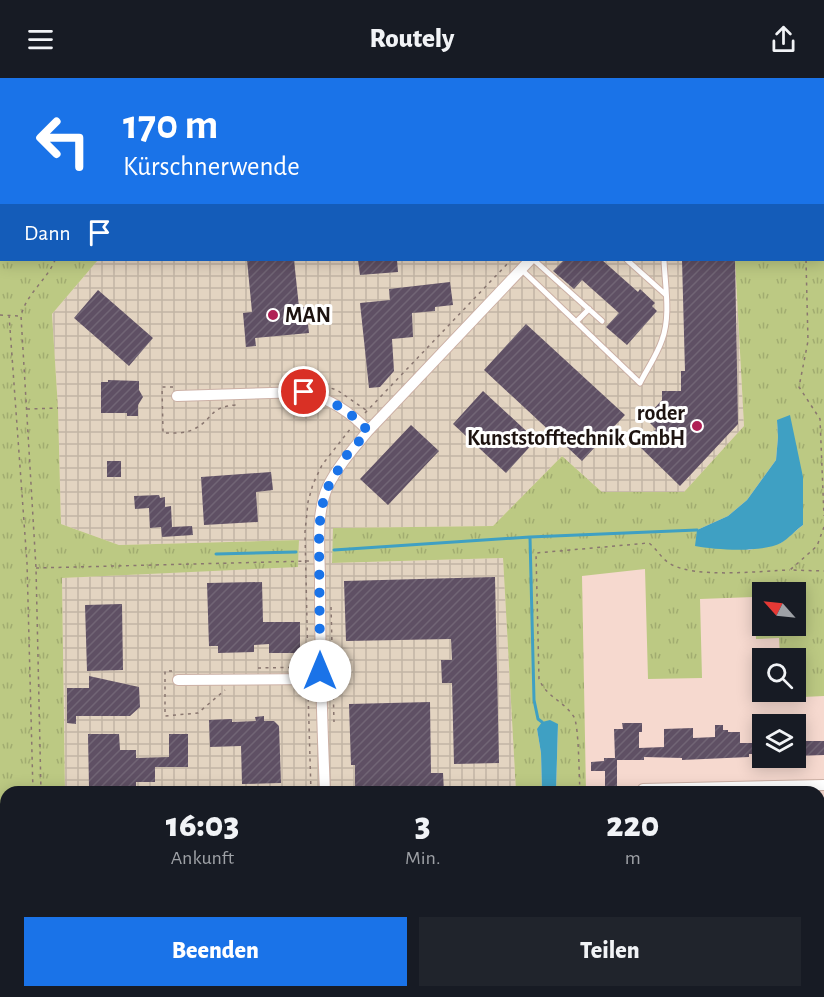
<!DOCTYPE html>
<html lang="de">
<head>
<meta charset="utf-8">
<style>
  :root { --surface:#171b24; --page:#20242c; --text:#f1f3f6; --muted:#9ea1a6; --accent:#1a73e8 }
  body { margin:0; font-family:"Alegreya Sans",sans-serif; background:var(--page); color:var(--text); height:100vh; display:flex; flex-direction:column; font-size:22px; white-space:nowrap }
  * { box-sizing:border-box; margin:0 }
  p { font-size:20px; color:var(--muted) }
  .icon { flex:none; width:33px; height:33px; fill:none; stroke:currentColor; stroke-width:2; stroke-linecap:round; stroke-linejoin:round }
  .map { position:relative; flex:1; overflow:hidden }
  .sheet { position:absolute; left:0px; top:708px; width:825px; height:212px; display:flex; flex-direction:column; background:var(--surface); border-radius:18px 18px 0 0; box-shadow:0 3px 15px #0003 }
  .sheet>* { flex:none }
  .hud { position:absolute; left:0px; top:0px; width:825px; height:183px; box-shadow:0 3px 15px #0003; background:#1a73e8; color:#fff; overflow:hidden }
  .needle { width:39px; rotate:297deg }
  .buttons { position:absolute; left:752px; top:504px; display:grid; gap:12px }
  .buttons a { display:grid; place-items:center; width:54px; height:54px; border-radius:0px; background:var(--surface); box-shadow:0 3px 15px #0003; font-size:30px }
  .pin { position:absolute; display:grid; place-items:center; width:51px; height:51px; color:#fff; margin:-26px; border:3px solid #fff; border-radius:50%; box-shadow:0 2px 6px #0007 }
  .me { position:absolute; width:66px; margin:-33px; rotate:0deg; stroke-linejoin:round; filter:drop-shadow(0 0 4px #0008) }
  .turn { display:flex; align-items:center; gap:21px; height:126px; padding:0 24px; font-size:27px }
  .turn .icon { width:78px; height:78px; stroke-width:2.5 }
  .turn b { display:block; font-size:42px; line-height:51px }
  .then { display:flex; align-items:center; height:57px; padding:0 24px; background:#0003; gap:12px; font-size:22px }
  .eta { display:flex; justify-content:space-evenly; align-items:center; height:102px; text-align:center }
  .eta b { font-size:36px; font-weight:800; line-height:42px }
  .primary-button { display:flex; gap:12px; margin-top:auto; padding:12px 24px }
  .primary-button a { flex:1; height:69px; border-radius:0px; background:var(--accent); color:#fff; font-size:24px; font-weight:800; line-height:69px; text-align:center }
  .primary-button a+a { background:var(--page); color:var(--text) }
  header { display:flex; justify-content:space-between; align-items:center; height:78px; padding:0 24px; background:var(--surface); font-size:27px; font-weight:800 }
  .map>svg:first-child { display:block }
</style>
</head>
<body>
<header><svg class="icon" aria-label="menu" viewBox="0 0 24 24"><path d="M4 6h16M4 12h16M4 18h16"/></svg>Routely<svg class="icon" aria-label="share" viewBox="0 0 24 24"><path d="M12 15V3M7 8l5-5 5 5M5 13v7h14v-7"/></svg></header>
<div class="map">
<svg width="824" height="919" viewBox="0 0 824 919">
  <defs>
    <pattern id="industrial-grid" width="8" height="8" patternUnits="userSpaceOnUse" patternTransform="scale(1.5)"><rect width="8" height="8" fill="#e3d4c1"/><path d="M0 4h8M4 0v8" fill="none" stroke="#c2b5a5"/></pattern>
    <pattern id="grass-tufts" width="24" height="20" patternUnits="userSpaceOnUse" patternTransform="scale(1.5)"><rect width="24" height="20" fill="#bcc983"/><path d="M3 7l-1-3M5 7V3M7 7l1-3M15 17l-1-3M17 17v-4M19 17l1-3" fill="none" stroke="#a1ac70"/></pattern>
    <pattern id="building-hatch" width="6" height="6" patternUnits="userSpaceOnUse" patternTransform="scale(1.5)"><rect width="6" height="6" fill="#5f5064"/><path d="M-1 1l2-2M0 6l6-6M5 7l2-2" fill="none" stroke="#716575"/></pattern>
  </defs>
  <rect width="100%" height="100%" fill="#f6d9cf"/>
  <path fill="url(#industrial-grid)" d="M98,182H735L744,348L684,414H602L562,378L493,448L333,450V485L503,480L516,714H65L62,500L298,488L299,462L119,467L61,446L58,330L52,236Z
    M824,888V919L117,918L140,914H819V889Z"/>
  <path fill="url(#grass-tufts)" fill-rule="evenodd" d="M0,0L50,1L2,2V182H98L52,236L58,330L61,446L119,467L299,462L298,489L62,500L65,714H6V914H140L118,919H0Z
    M55,0H567V1H54Z
    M601,0H716L712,2Z
    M824,124V618L782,620V614H795V580H780L779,560L756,561L754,519L700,521L702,600L648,601L645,491L582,498L586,714H556L558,647L537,651L541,675L542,714H516L503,480L332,485L333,450L493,448L562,378L602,414H684L744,348L735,182H824ZM777,342L803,447L781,465L749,472L697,452L728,438L747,422L776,382L778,359ZM762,514H795V548H762Z
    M819,858H824V888L819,889Z"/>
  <path fill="#3fa0c3" d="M790,337L803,399V447C796,452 788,461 781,465C761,475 717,472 695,468L697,452L728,438L747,422L776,382L778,359L777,342Z
    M550,642L558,646L556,714H542L541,675L537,651L542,644Z"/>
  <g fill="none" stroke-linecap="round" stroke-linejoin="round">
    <path stroke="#3fa0c3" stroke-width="3" d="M530,459L534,622L538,641L542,644
      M334,472L530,459L697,452
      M216,476L296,474"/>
  </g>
  <path fill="url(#building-hatch)" d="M247,182H294L299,229H306L309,255L255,260L256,268L246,269L243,235L252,234Z
    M358,182H397L398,194L360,197Z
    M564,182H602L638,214L640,211L655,225L652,228L657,233L627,267L606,249L619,235L582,202L574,211L553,193Z
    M682,182H735L738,346L680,408L639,368L656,351L650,345L654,340L650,335L662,322V313H681V293H685Z
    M450,204L453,227L435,229V233L412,235L413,259L392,261L394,293L380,309L369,310L360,225L390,222L389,211Z
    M98,212L153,260L129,288L74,240Z
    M526,246L625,337L582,383L484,292Z
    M108,302L139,303V312L143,319L138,327V338H127V335H101V304H108Z
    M483,313L536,362L506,395L453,346Z
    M411,347L439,373L388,427L360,401Z
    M107,383H121V399H107Z
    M271,394L273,412L256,414L258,444L204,447L201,399Z
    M159,417L160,420L165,419V429L171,428L172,449L192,448L193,457L162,459L161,449L150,450L149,430L135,431L134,418Z
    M495,499L499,685L454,686L452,605H442L441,582H452L451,561L346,563L344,503Z
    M262,504L263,544H300V575H269V566L254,567V574L218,575V568H209L207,505Z
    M122,526L123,592L87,593L85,527Z
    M89,598L139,609L140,629L130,638H76V646L67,645V610H89Z
    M430,624L431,695H443L444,714H355V687H351L349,626Z
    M264,638V643H274L279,648L281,705L242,706L241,668L210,669L209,642L232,641V644L256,643L255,639Z
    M622,645H642V654H639V670L664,669V651L693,650V660L715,659V647H723V652H728V654H740V665H762V676H749V679L682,682V680L644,679V682H617V714H605V693H591V684L604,683V680H615L614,651H623Z
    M88,656H119L120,672H136V680L169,679V656H188V689H155V704H136V709H89Z
    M796,663H824V677L795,678Z"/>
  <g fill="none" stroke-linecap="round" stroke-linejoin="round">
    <defs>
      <path id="lane" d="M534,182L602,243
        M627,182L666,217
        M522,192L640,305C647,291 657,277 662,262C671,238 665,207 664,182
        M577,243L589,231"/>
      <path id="street" d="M582,0V2
        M177,318L304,314C330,321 350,333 368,353
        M178,602L320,601
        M643,711L824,707
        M325,714C322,644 320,574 320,503C320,473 315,437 328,408C338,388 354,370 368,353L530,182
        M331,914L332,919"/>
    </defs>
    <use href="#lane" stroke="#ccb0a5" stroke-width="7"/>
    <use href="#street" stroke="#ccb0a5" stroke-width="12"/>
    <path stroke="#89766f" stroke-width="1.5" stroke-dasharray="3 4.5" stroke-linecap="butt" d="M568,0V2
      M594,0V2
      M805,0V2
      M52,2V0
      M612,2L613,0
      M806,182L808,263L799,309L820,341L824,438
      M0,237L20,238
      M9,237L27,485L33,714
      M310,304L337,312L366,332
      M173,309H162L163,355C174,355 186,356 196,350C214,340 209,329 236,327
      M291,326H305
      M27,331L58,330
      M365,335L511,182
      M824,449L817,468L790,492L824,493
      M36,490L310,483
      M331,529L334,644
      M258,590L307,589
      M308,590L305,454L308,424L313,406L322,387L351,350
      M172,593H165V638L198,635L225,612
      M308,613L311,714
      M41,714L36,490L21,238C26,216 47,202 55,182
      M580,714C579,700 579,648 574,639C563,622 547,620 539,601L536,475L649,465C657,471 661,480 669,485C693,501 760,493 790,492
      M819,867H824
      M77,914L79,919
      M83,914L84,919
      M317,914L318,919"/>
    <use href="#lane" stroke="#fff" stroke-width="5"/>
    <use href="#street" stroke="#fff" stroke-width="10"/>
  </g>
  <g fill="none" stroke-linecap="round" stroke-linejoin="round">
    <path stroke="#1a73e8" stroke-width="10" stroke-dasharray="0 18" d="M304,314C331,321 350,333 368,353L347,377L328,409L321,431L319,456L320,593"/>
  </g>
  <g fill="#b02055" stroke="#fff" stroke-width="2">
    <circle cx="273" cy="237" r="6"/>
    <circle cx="697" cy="348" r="6"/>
  </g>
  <g text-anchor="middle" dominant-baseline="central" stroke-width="6" stroke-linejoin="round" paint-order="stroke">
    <g font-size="22" font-weight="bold" fill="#1d1310" stroke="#fff" text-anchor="start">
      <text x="285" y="237">MAN</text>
      <text x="685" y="335" text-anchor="end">roder<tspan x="685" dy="25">Kunststofftechnik GmbH</tspan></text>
    </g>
  </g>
</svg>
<div class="buttons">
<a><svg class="needle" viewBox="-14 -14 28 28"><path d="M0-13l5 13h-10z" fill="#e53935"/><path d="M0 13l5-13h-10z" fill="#9ea1a6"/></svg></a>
<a><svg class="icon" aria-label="search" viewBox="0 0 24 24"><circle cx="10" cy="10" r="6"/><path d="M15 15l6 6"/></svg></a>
<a><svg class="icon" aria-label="layers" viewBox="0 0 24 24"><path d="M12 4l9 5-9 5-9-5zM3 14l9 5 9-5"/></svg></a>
</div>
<div class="pin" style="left:304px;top:314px;background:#d93025"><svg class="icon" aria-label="arrive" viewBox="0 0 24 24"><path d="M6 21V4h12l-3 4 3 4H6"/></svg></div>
<svg class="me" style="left:320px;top:593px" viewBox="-20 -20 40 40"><circle r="19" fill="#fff"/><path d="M0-13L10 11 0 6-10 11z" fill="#1a73e8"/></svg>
<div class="hud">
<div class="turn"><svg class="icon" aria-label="left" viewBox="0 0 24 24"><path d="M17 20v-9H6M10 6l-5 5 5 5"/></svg><div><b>170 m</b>Kürschnerwende</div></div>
<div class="then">Dann<svg class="icon" aria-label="arrive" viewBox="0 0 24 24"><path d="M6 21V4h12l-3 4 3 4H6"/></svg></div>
</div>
<section class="sheet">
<div class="eta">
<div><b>16:03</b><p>Ankunft</p></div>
<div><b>3</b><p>Min.</p></div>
<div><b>220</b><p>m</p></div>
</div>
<div class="primary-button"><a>Beenden</a><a>Teilen</a></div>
</section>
</div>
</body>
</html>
